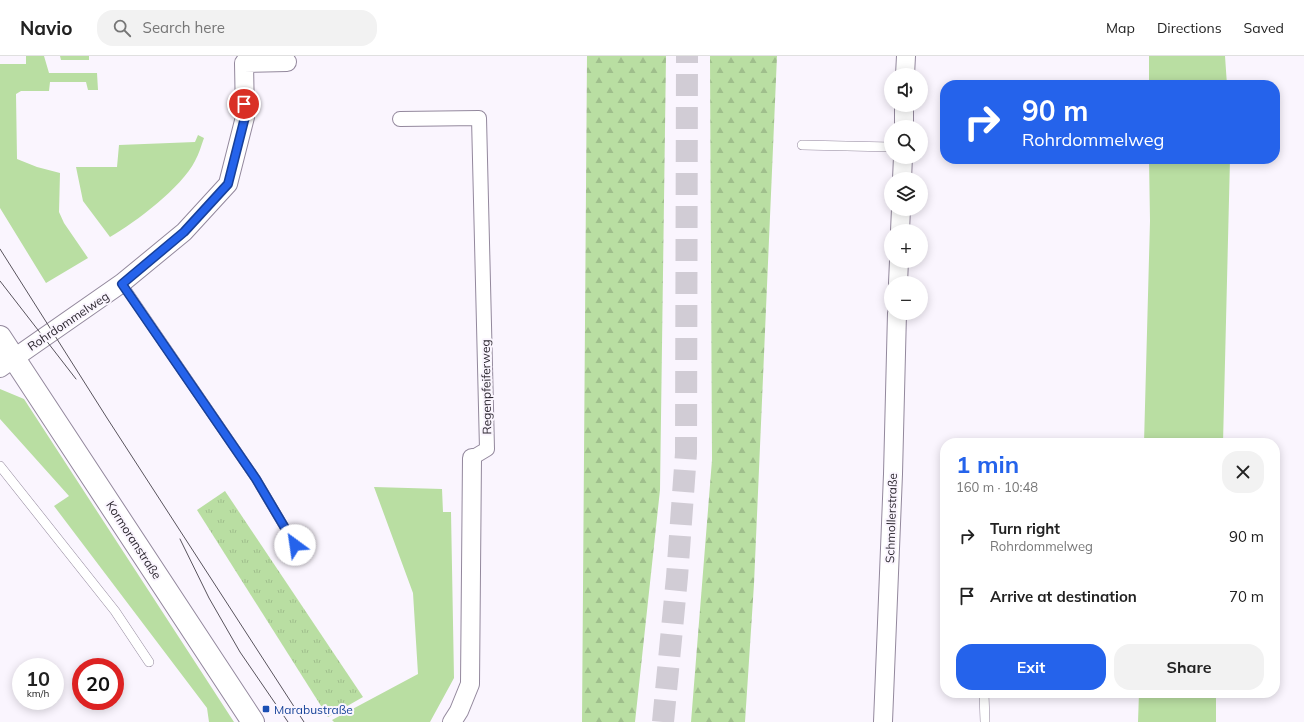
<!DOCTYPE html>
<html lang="en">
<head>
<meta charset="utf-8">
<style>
  :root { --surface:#fff; --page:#f2f2f2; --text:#222; --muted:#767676; --line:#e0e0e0; --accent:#2563eb }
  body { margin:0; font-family:Mulish,sans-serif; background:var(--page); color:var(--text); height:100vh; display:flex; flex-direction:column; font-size:15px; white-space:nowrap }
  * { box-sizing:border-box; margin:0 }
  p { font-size:13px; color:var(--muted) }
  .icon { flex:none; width:22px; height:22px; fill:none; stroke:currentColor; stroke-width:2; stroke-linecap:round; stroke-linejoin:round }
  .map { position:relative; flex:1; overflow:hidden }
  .drawer { position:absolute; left:940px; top:382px; width:340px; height:260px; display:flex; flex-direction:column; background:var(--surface); border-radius:16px; box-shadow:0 2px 10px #0003 }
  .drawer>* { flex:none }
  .hud { position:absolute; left:940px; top:24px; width:340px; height:84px; border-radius:16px; box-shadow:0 2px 10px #0003; background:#2563eb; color:#fff; overflow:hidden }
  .buttons { position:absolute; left:884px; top:12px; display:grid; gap:8px }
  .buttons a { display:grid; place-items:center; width:44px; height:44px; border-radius:50%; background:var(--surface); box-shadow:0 2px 10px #0003; font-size:20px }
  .speed { position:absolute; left:12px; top:602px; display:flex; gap:8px; font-size:20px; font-weight:700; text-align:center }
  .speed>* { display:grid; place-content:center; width:52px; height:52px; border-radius:50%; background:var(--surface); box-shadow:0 2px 10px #0003; line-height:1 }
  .speed small { font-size:10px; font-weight:400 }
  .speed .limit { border:6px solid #d22; background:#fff; color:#111 }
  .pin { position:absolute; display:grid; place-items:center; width:34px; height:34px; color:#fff; margin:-17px; border:2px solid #fff; border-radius:50%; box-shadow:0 1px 4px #0007 }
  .me { position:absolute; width:44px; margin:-22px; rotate:329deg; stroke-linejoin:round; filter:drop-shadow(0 0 3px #0008) }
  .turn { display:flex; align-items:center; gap:14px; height:84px; padding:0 16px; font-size:18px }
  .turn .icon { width:52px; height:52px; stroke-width:2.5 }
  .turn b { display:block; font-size:28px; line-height:34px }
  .round { display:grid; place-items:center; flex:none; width:42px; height:42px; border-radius:16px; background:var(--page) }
  .overview { display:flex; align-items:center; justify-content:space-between; height:68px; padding:0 16px }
  h1 { font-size:24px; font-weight:700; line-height:30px; color:var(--accent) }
  .cta { display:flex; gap:8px; margin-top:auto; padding:8px 16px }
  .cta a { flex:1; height:46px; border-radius:16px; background:var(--accent); color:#fff; font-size:16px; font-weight:700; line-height:46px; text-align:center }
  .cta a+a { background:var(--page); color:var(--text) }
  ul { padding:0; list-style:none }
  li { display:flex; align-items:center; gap:12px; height:60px; padding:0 16px }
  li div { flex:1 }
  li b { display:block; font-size:15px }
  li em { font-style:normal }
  header { display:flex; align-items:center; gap:24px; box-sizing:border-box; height:56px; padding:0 20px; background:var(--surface); border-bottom:1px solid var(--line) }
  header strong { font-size:19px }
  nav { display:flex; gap:22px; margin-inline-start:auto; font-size:14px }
  .search { width:280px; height:36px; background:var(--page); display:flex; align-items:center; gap:10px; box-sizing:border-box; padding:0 14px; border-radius:16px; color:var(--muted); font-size:15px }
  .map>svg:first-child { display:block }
</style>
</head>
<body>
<header>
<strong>Navio</strong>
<div class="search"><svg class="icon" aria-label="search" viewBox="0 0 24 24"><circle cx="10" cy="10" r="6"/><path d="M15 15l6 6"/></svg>Search here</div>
<nav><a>Map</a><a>Directions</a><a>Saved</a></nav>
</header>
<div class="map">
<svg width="1304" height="666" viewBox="0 0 1304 666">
  <defs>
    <pattern id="forest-firs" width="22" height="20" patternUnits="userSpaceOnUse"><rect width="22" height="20" fill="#b9dea2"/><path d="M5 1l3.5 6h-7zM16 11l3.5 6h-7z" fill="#9fbe8c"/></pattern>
    <pattern id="park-tufts" width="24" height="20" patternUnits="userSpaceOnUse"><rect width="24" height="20" fill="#b9dea2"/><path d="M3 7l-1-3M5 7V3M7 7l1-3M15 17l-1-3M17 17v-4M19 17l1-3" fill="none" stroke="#9fbe8c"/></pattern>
  </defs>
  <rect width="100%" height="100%" fill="#faf5fe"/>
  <path fill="#b9dea2" d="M26,0H44L49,17H97L98,34H88L86,26H50L49,35H21L16,38L17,103L37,111L60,117L59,156L64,167L88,202L46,227L0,152V8H26Z
    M60,0H89V4H61Z
    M1149,0H1225L1227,29H1149Z
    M198,79L204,82C201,90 199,98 195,105C181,132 136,166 110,181L83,145L76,111H117L119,89L195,86Z
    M1149,103H1230L1223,387H1144L1150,165Z
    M0,333L24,343L234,666H209L207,652L54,450L69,440L0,363Z
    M374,431L442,433L443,456H451L454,622L430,666H334L332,664L418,618L413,537Z
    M1139,637H1216V666H1138Z"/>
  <path fill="url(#forest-firs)" d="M587,0H666L660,434L635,666H582Z
    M710,0H777L754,528L745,666H691L712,404Z"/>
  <path fill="url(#park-tufts)" d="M225,435L363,641L328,661L197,454Z"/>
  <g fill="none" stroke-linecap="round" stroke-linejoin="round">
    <path stroke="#d1ccd5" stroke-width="22" stroke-dasharray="22 11" stroke-linecap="butt" d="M663,666L677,521L686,397L687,0"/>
    <defs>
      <path id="service" d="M802,89L891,91
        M122,227L256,423L295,489
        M0,410L115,555L149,606
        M984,637L985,666"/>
      <path id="pedestrian" d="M400,63L479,62L487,393L472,402"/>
      <path id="minor" d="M905,19L906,0
        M904,71V49
        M902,123L903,101
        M900,175L901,153
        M898,227L899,205
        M0,312L122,227L184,176L228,128L245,61L244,7L287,6
        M452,666L459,655L470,628L472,402
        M883,666L893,418L897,257"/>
      <path id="tertiary" d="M0,281L253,666"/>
    </defs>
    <use href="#service" stroke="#93889d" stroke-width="10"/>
    <use href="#pedestrian" stroke="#93889d" stroke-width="16"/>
    <use href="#minor" stroke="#93889d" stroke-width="20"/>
    <use href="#tertiary" stroke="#93889d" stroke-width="24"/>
    <use href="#service" stroke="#fff" stroke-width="9"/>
    <use href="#pedestrian" stroke="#fff" stroke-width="14"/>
    <use href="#minor" stroke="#fff" stroke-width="18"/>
    <use href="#tertiary" stroke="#fff" stroke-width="22"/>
    <path stroke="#58535c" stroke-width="1" d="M0,193L107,362L304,666
      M0,225L76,323
      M180,483L209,542L240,596L288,666"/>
  </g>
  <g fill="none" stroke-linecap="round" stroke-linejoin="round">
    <defs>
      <path id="route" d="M244,48L245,61L228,128L184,176L122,228L256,423L295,489"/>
    </defs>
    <use href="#route" stroke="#184099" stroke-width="10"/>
    <use href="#route" stroke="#2563eb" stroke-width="7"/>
  </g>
  <rect fill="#1a4fb4" stroke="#faf5fe" stroke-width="1.5" x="262" y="649" width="8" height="8" rx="2"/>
  <g text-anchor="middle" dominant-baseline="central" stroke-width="4" stroke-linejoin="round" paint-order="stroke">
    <g font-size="12" fill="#2c2730" stroke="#faf5fe">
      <text transform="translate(68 265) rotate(-34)">Rohrdommelweg</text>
      <text transform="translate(486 331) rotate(-91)">Regenpfeiferweg</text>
      <text transform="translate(891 462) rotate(-88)">Schmollerstraße</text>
      <text transform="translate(134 484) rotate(57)">Kormoranstraße</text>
    </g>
    <g font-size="12" fill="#164399" stroke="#faf5fe" text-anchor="start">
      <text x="274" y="653">Marabustraße</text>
    </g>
  </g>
</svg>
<div class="buttons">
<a><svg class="icon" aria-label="sound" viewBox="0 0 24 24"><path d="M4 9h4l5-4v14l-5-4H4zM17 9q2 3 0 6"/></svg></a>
<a><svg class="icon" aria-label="search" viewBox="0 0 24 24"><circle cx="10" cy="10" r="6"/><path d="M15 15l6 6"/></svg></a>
<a><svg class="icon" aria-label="layers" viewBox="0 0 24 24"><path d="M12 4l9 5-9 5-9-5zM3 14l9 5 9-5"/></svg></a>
<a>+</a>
<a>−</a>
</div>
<div class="speed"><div>10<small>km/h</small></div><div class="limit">20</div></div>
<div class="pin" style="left:244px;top:48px;background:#d93025"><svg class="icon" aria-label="arrive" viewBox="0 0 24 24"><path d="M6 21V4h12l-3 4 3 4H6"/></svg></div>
<svg class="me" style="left:295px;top:489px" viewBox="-20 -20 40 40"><circle r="19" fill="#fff"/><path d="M0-13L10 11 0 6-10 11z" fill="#2563eb"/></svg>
<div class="hud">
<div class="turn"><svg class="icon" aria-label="right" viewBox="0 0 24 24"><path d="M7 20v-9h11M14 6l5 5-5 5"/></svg><div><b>90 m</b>Rohrdommelweg</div></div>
</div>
<section class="drawer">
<div class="overview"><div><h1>1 min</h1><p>160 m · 10:48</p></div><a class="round"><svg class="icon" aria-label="close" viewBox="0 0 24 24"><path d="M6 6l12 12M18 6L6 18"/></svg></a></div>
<ul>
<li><svg class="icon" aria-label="right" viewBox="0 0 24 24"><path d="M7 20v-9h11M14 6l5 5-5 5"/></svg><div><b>Turn right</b><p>Rohrdommelweg</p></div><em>90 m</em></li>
<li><svg class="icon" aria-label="arrive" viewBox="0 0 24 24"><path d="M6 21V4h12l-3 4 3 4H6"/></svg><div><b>Arrive at destination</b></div><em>70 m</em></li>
</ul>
<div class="cta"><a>Exit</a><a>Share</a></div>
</section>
</div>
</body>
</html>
